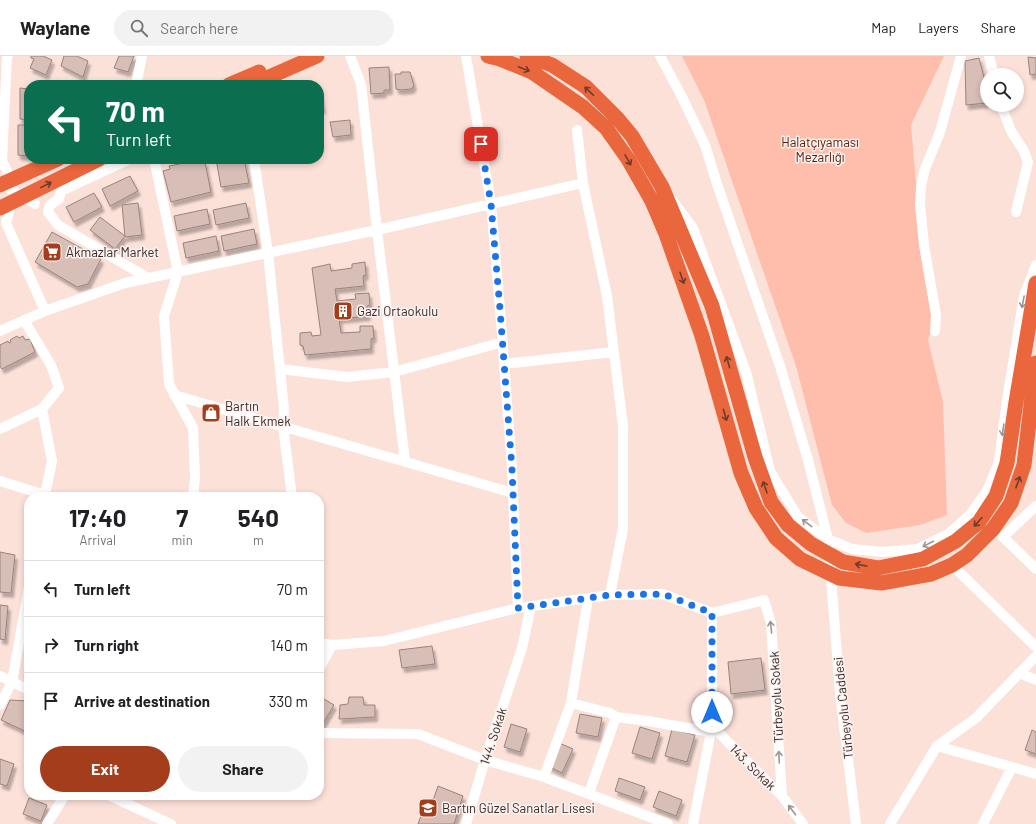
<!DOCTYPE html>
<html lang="en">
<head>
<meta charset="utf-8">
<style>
  :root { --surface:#fff; --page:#f2f2f2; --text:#202124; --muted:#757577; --line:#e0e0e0; --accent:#a43d1b }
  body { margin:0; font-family:Barlow,sans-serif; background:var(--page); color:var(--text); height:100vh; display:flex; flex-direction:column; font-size:15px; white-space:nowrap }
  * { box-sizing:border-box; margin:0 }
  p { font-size:13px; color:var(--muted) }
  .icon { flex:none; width:22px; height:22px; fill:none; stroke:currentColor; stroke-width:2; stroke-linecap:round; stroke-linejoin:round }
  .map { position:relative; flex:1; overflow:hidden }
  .details { position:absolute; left:24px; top:436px; width:300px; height:308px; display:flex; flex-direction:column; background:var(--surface); border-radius:16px; box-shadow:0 2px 6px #0003 }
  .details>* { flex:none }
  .banner { position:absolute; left:24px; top:24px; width:300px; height:84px; border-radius:16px; box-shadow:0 2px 6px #0003; background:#0b6e4f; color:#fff; overflow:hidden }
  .tools { position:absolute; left:980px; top:12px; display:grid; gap:8px }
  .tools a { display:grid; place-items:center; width:44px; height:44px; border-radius:50%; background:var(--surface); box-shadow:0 2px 6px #0003; font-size:20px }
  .pin { position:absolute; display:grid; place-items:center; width:34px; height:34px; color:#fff; margin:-17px; border-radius:8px; box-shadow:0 2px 6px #0006 }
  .me { position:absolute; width:44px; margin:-22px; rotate:0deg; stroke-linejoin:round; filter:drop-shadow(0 0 3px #0008) }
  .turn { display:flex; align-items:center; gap:14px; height:84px; padding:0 16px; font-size:18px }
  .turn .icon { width:52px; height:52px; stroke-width:2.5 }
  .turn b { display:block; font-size:28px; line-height:34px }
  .eta { display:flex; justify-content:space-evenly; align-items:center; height:68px; text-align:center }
  .eta b { font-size:24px; font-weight:700; line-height:28px }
  .button { display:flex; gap:8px; margin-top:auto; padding:8px 16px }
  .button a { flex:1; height:46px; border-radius:24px; background:var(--accent); color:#fff; font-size:16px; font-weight:700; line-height:46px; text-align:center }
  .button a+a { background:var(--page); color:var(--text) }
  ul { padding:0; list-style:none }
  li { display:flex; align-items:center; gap:12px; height:56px; padding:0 16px; border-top:1px solid var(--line) }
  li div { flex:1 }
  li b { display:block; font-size:15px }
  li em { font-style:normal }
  header { display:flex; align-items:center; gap:24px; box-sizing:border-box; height:56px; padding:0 20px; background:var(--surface); border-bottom:1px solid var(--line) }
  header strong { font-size:19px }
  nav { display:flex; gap:22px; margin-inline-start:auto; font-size:14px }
  .search { width:280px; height:36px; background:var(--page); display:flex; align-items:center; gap:10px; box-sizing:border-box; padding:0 14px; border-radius:22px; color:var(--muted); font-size:15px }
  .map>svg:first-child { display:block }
</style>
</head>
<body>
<header>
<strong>Waylane</strong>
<div class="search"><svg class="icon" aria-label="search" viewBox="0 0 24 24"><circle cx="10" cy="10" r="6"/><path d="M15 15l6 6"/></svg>Search here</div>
<nav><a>Map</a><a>Layers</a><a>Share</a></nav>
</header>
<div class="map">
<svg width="1036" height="768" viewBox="0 0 1036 768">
  <defs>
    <filter id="shadow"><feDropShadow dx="2.5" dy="4.5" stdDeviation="1" flood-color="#0004"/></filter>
  </defs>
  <rect width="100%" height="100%" fill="#fce1d9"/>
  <path fill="#febeab" d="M682,0H944L911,69L921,184L934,265L928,284L943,346L947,459L920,469L866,477L846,467L832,449L796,310L704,44Z"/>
  <path fill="#d7beb6" stroke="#9a837b" filter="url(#shadow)" d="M31,0H43L52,4L46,19L30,12L34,3L31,2Z
    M64,0H77L88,5L83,21L61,10Z
    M119,0H134L128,16L114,12Z
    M1028,1L1036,2V18L1030,19Z
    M979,2L987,33V47L966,49L965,5Z
    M389,11L390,34H384V37L371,38L369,12Z
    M401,16H410L414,30L411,33L401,34L396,33L395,18H401Z
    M20,32L29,33V64L20,63Z
    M319,32L323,53H319Z
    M350,64L351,79L333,81L330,66Z
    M18,69H29V100L18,99Z
    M216,103H244L249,127L221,131Z
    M199,104L201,106H205L211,136L171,146L163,115L170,113L169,110Z
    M130,120L138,135L110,150L102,133Z
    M94,137L102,151L74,166L66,151Z
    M138,147L142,179L125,181L122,149Z
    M246,147L249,162L216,169L213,154Z
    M207,153L210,168L177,175L174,160Z
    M100,161L125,180L115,193L90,174Z
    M254,173L257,188L224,195L221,180Z
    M52,176L101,203L88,228L77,231L35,206Z
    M216,180L219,195L186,202L183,187Z
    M365,206L366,219L363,220L364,230L335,233L337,245L356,243L355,238L369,237L370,249L367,250L368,260L339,263L341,277L360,276V270H373L374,282L371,283V293L305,299L303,290L300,289V277L311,276L312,280L321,279L312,212L330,208L331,215L352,212V208Z
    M17,280L19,282L23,280L25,284L30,283L35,296L2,313L0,310V289L8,285L9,287L11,286L10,284Z
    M0,496L15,499L11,537L0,536Z
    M0,549L8,550L5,584L0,583Z
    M432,590L435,608L402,612L399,594Z
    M761,602L765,634L731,638L728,606Z
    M319,640L334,649L322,669L319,667Z
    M349,641H363L364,649H375V661L339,663L340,649L348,648Z
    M10,644L29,645V677L1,664Z
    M580,658L602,662L598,681L576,677Z
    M511,668L527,673L520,696L504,691Z
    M640,671L660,677L652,703L632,697Z
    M672,673L695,679L687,706L665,700Z
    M1032,674L1036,676V698L1025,694Z
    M557,686L573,693L562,717L546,709Z
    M0,703L14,708L7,730L0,728Z
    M619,722L645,731L640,744L615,735Z
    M438,730L463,740L454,768H418L425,749L431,750Z
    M659,735L682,744L676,760L653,751Z
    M29,742L47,749L41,765L23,758Z"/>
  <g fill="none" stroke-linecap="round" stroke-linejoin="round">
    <path stroke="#fff" stroke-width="10" d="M8,0L7,2L2,105L11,123
      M350,0L361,28L377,174L405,405
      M466,0L491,148L500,253L512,413L518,552
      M660,0L681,39L705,89L717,128L780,310L808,404L828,483L840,637L856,768
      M989,0L994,19
      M136,29L142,0
      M1001,49L1011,75L1024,95L1028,106L1016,156
      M577,74L583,127L607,240L623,370V472L610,539
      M130,103L61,135L59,143L50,149L48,156L58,169L148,222
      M154,103L178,216L164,260L169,328L193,372L195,422L193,441
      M254,103L268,197L284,353L283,370L292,441
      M0,127L35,148
      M672,144L693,172L746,316L770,415L798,461L828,483L852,493L882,496L918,493L948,478L970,459L987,435L999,406L1007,344L1024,240L1036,209
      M11,147L6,167L45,255
      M0,275L45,255L125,227L377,174L583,127
      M935,275L936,259L924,189L920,149L921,130L925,113L940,76L961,0
      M504,308L614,296
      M280,313L347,321L394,316L503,286
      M174,339L513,437
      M42,353L52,405L45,439
      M0,373L42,353L59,332L51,309L24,264
      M0,425L45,439V441
      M1036,450L1003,481L1036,513
      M952,509L1036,591
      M319,587L332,589L384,585L518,552L610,539L663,538L712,557L764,544L771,567L782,740
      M319,613L332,589
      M1019,617L1036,624
      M0,620L29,634
      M571,647L610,657L616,661L648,665L711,676
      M0,649L12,626L29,531
      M712,670L782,740L803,768
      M319,677L418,678L485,704L544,721L668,768
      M937,690L1012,711
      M544,721L571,647L588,543
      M589,737L616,661
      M108,739L171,768
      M47,768L65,739
      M466,768L485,704L522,592L531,550
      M693,768L712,670V557
      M890,768L937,690L976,662L1036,600
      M983,768L1012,711L1036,718"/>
    <path stroke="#ea663d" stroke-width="15" d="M488,0L500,3L532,16L583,51L606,72L628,103L652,145L666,178L702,280L741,417L756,452L776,482L800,503L839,522L881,527L931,518L952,509L967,499L993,473L1011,447L1024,409L1036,307
      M527,0L552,9L586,31L617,62L632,80L662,131L712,250L755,401L771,446L788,469L811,488L843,506L878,512L923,503L956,485L979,466L996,440L1007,407L1016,346L1036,227
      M229,29L259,16
      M251,29L317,0
      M0,129L58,103
      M0,152L99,103"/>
  </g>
  <defs><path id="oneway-shaft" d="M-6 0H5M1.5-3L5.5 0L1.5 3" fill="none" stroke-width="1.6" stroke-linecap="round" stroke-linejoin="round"/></defs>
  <g stroke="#6b3d2e">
    <use href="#oneway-shaft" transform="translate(524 13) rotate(22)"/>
    <use href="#oneway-shaft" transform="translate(589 35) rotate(-137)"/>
    <use href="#oneway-shaft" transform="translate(628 104) rotate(60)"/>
    <use href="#oneway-shaft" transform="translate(46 129) rotate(-26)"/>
    <use href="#oneway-shaft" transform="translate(682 222) rotate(71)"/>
    <use href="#oneway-shaft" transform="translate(728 306) rotate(-106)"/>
    <use href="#oneway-shaft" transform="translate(725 359) rotate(74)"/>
    <use href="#oneway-shaft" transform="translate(1018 426) rotate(-70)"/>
    <use href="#oneway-shaft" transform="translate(765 431) rotate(-109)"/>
    <use href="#oneway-shaft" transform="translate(978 466) rotate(132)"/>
    <use href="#oneway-shaft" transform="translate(861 509) rotate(-170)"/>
  </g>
  <g stroke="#9a9594">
    <use href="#oneway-shaft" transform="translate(1023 246) rotate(101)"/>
    <use href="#oneway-shaft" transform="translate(1003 374) rotate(98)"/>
    <use href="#oneway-shaft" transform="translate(807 467) rotate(-143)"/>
    <use href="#oneway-shaft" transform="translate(928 488) rotate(153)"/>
    <use href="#oneway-shaft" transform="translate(771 571) rotate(-96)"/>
    <use href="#oneway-shaft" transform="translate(779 701) rotate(-93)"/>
    <use href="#oneway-shaft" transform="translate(792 754) rotate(-127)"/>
  </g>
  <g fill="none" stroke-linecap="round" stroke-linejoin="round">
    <path stroke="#1a73e8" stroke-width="7" stroke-dasharray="0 12.6" d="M481,88L491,148L500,253L512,413L518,552L610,539L663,538L712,557V656"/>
  </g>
  <defs>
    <symbol id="supermarket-square" viewBox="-11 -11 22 22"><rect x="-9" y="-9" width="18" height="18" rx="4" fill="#a43d1b" stroke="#fdf2ef"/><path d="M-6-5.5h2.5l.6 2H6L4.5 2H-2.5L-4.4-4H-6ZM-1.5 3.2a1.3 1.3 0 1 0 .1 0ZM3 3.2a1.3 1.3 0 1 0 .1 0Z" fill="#fff"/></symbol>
    <symbol id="building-square" viewBox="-11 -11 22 22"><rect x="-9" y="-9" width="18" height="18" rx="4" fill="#a43d1b" stroke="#fdf2ef"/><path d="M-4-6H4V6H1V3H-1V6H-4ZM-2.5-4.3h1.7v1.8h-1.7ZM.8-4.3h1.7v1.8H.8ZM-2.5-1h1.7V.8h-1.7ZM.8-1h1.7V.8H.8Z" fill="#fff"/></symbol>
    <symbol id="shop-square" viewBox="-11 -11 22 22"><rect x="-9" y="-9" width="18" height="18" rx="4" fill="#a43d1b" stroke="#fdf2ef"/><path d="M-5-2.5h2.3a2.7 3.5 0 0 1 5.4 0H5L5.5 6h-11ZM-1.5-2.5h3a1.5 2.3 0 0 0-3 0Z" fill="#fff"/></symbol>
    <symbol id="school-square" viewBox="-11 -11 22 22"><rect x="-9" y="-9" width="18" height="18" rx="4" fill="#a43d1b" stroke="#fdf2ef"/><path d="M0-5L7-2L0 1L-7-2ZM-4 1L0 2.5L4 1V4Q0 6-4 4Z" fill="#fff"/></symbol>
  </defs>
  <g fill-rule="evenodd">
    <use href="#supermarket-square" x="41" y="185" width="22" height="22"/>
    <use href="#building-square" x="332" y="244" width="22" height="22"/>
    <use href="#shop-square" x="200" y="346" width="22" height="22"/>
    <use href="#school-square" x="417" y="741" width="22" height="22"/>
  </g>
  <g text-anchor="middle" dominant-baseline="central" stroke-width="3" stroke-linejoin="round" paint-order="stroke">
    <g font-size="13" fill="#581b07" stroke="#fdf2ef">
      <text x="820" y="86">Halatçıyaması<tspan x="820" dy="15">Mezarlığı</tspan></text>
    </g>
    <g font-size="13" fill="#352b28" stroke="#fdf2ef" text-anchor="start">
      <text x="66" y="196">Akmazlar Market</text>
      <text x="357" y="255">Gazi Ortaokulu</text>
      <text x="225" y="350">Bartın<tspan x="225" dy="15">Halk Ekmek</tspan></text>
      <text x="442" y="752">Bartın Güzel Sanatlar Lisesi</text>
    </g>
    <g font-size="13" fill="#352b28" stroke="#fdf2ef">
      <text transform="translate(776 641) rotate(-93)">Türbeyolu Sokak</text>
      <text transform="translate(843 652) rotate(-96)">Türbeyolu Caddesi</text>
      <text transform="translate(493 680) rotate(-72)">144. Sokak</text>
      <text transform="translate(753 711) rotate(45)">143. Sokak</text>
    </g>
  </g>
</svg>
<div class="tools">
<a><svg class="icon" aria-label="search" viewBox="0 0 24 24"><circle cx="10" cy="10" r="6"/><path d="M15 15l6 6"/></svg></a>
</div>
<div class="pin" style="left:481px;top:88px;background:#d93025"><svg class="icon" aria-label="arrive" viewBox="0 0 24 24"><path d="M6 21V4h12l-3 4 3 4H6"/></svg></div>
<svg class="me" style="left:712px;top:656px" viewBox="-20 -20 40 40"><circle r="19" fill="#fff"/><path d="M0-13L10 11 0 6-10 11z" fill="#1a73e8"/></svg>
<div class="banner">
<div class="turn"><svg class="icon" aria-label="left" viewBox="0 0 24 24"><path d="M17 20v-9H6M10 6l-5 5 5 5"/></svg><div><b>70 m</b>Turn left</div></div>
</div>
<section class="details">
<div class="eta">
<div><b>17:40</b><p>Arrival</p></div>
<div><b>7</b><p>min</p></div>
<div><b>540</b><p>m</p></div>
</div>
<ul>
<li><svg class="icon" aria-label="left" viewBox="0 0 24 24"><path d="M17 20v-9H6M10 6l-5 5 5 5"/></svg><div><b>Turn left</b></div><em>70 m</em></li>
<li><svg class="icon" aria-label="right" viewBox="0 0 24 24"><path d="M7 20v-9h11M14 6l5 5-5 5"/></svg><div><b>Turn right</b></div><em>140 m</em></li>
<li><svg class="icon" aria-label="arrive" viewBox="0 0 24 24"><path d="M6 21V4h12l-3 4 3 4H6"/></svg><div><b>Arrive at destination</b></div><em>330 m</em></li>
</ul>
<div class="button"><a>Exit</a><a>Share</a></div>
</section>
</div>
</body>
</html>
